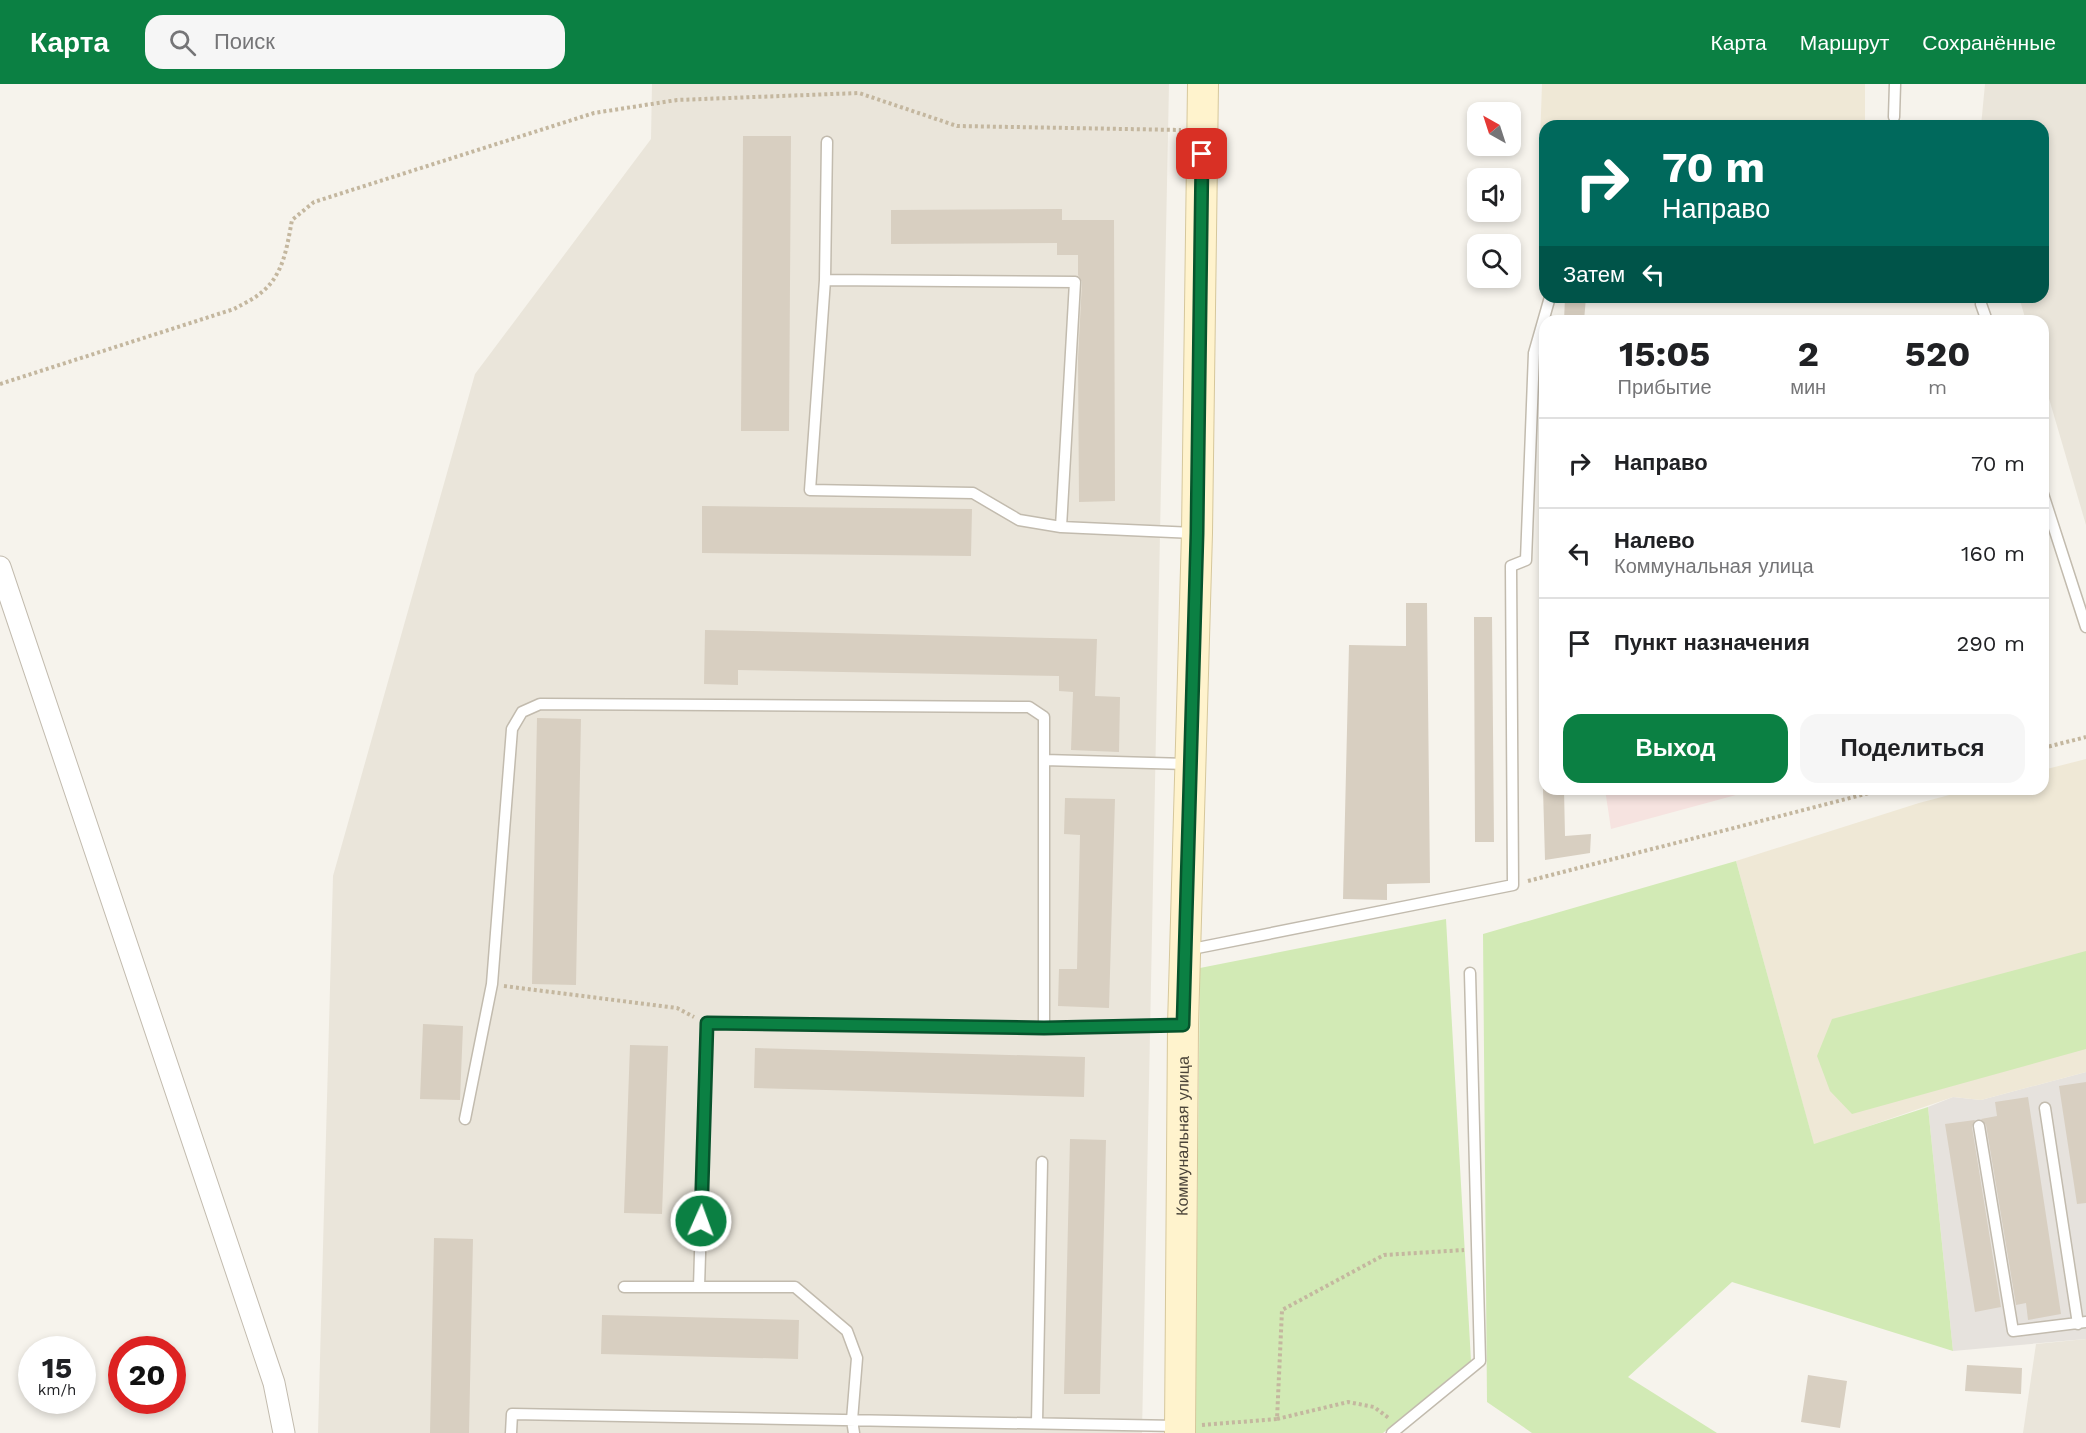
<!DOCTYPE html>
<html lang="ru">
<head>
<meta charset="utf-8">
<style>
  :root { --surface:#fff; --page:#f6f6f6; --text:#202124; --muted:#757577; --line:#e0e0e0; --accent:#0b8043 }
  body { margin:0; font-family:"Work Sans",sans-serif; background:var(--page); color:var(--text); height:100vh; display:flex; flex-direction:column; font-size:22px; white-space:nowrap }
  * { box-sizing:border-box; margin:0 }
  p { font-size:20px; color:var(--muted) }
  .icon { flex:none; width:33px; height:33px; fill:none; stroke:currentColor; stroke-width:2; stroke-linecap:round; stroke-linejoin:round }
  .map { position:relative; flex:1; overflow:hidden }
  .details { position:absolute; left:1539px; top:231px; width:510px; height:480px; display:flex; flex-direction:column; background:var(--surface); border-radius:18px; box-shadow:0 3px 9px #0003 }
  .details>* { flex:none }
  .banner { position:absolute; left:1539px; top:36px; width:510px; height:183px; border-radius:18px; box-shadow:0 3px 9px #0003; background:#00695c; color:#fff; overflow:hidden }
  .needle { width:39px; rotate:321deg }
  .buttons { position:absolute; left:1467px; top:18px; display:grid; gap:12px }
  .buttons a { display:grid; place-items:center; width:54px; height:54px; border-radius:12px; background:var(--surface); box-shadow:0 3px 9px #0003; font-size:30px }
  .speed { position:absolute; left:18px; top:1252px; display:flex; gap:12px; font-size:30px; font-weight:700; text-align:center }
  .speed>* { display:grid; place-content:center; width:78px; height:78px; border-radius:50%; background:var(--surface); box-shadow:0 3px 9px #0003; line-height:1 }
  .speed small { font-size:15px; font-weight:400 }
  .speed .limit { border:9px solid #d22; background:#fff; color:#111 }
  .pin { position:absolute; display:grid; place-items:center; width:51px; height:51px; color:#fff; margin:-26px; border-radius:12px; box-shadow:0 3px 9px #0006 }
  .me { position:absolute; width:66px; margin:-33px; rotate:2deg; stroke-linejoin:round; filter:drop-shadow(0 0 4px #0008) }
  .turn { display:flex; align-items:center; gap:21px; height:126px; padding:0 24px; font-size:27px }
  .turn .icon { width:78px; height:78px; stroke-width:2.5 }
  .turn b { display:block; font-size:42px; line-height:51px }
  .then { display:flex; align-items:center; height:57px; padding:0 24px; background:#0003; gap:12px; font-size:22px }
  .eta { display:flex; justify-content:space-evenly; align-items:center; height:102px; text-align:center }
  .eta b { font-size:36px; font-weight:700; line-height:42px }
  .action { display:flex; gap:12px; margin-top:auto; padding:12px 24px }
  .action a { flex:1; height:69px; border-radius:18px; background:var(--accent); color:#fff; font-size:24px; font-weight:700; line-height:69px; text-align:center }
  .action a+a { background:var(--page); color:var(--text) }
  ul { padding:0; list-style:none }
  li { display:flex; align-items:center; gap:18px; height:90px; padding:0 24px; border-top:2px solid var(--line) }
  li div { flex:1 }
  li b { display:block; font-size:22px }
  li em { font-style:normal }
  header { display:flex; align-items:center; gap:36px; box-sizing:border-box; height:84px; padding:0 30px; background:var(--accent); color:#fff }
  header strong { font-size:28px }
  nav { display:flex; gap:33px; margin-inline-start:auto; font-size:21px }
  .search { width:420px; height:54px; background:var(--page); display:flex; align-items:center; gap:15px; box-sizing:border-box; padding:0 21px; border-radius:18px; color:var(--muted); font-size:22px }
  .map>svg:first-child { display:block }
</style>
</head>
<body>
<header>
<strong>Карта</strong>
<div class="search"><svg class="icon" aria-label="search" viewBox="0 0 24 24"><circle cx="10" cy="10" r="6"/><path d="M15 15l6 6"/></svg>Поиск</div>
<nav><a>Карта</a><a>Маршрут</a><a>Сохранённые</a></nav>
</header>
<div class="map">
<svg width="2086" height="1349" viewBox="0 0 2086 1349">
  <rect width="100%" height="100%" fill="#f6f3ec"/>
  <path fill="#eae5da" d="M652,0H1169L1142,1349H318L333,792L475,290L651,55Z
    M1985,0H2086V441L2043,294V237H2026L2019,213H2043V42H1981Z
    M2086,1255V1349H2023L2036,1260Z"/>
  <path fill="#e6e2dd" d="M2086,988V1255L1953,1267L1928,1023L1953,1013L1981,1016Z"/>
  <path fill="#efe8d6" d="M1542,0H1865V42H1545V58H1540Z
    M2086,675V988L1981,1016L1953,1013L1814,1061L1736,777L1919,719L1972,705H2043V686Z"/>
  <path fill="#f6e3e0" d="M1605,705H1758L1611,745Z"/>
  <path fill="#d2eab5" d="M1736,777L1814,1060L1928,1023L1953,1267L1732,1198L1628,1293L1717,1349H1532L1487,1318L1483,850Z
    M1446,835L1471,1277L1383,1349H1195L1200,884Z
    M2086,867V965L1852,1030L1830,1007L1817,972L1832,935Z"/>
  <path fill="#d8cfc1" d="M743,52H791L789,347H741Z
    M1062,125V136H1114L1115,417L1079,418L1078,274L1082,198L1078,191V171H1057V159L891,160V126Z
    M1565,213H1586L1584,237H1564Z
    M702,422L972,425L971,472L702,469Z
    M1406,519H1427L1430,799L1387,800V816L1343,815L1349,561L1406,562Z
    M1474,533H1492L1494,758H1475Z
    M705,546L1097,555L1095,612L1120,613L1119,668L1071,666L1073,608L1059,607V592L738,586V601L704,600Z
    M537,634L581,635L576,901L532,900Z
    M1543,705H1564L1565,752L1591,750L1590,769L1545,776Z
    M1065,714L1115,715L1109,924L1058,922L1059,885H1077L1080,751L1064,750Z
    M423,940L463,942L460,1016L420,1015Z
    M630,961L668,962L662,1130L624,1129Z
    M755,964L1085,973L1084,1013L754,1004Z
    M2086,998V1119L2077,1120L2059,1002Z
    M2028,1013L2061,1230L2028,1236L2026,1219L2016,1221L1986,1041L1981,1035L1997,1032L1995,1018Z
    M1975,1036L1972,1043L2001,1223L1975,1228L1945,1040Z
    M1070,1055L1106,1056L1100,1310H1064Z
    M434,1154L473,1155L469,1349H430Z
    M602,1231L799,1236L798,1275L601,1270Z
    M1967,1281L2022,1284L2021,1310L1965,1307Z
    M1808,1291L1847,1297L1840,1344L1801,1338Z"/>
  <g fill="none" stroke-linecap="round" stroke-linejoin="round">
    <defs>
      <path id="lane" d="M1894,33L1895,0
        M825,196L827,58
        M1981,220L1987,237
        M2043,410L2086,543
        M1061,443L1075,198L825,196L810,406L973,409L1019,436L1061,443L1194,449
        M1044,676L1187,680
        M1187,866L1513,801L1511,482L1526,476L1534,269L1550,213
        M2045,1024L2078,1240
        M465,1035L492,900L512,645L522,628L540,620L1029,623L1044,633V944
        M1979,1042L2013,1247L2086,1238
        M624,1203H795L847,1247L857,1274L852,1336L854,1349
        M699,1203L707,939L1044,944L1181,941
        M1037,1339L1042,1078
        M511,1349L512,1330L1177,1342
        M1392,1349L1480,1277L1470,889"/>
      <path id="street" d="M0,483L274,1299L284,1349"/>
      <g id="secondary">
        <path id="s1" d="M1180,1349L1183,941L1197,449L1203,0"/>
      </g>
    </defs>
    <use href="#lane" stroke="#c2bbae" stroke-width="13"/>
    <use href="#street" stroke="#c2bbae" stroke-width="23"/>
    <use href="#secondary" stroke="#d6c79b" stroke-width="32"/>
    <path stroke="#c4b79f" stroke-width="4" stroke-dasharray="3 3" stroke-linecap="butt" d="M0,300L234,225C243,220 254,215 262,208C284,190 287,162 292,136L314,118L594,29L677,16L859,9L957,42L1181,46
      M2043,664L2086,653
      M1528,797L1885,705
      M504,902L677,924L694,933
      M1277,1335L1348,1318L1374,1323L1390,1335
      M1202,1341L1277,1335L1282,1226L1384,1171L1464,1166"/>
    <use href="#lane" stroke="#fff" stroke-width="10"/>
    <use href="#street" stroke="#fff" stroke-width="21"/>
    <use href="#secondary" stroke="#fff3cd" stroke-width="30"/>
  </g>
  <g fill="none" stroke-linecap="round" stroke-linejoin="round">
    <defs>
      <path id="route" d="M701,1137L707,939L1044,944L1183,941L1197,449L1202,70"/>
    </defs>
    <use href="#route" stroke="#07532c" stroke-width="15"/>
    <use href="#route" stroke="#0b8043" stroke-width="10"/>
  </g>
  <g text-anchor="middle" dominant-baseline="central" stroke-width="4.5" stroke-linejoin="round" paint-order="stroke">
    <g font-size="16" fill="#4b4439" stroke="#fff">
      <text stroke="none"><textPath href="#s1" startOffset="297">Коммунальная улица</textPath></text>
    </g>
  </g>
</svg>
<div class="buttons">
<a><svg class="needle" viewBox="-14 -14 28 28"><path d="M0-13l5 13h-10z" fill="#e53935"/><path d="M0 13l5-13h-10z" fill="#757577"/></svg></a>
<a><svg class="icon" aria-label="sound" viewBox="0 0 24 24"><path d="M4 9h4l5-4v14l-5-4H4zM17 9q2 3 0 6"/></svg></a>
<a><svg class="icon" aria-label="search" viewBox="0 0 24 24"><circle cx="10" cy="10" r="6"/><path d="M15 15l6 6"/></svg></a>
</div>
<div class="speed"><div>15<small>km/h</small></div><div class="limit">20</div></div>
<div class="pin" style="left:1202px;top:70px;background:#d93025"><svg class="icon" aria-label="arrive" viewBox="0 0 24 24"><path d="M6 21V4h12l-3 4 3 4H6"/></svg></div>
<svg class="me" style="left:701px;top:1137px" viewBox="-20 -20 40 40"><circle r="17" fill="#0b8043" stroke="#fff" stroke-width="3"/><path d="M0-11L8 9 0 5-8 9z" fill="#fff"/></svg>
<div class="banner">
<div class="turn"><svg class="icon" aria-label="right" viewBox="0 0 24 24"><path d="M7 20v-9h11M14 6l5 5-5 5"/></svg><div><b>70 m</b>Направо</div></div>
<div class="then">Затем<svg class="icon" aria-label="left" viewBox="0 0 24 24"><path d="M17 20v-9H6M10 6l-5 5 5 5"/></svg></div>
</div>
<section class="details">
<div class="eta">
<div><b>15:05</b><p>Прибытие</p></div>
<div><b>2</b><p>мин</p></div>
<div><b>520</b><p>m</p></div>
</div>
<ul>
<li><svg class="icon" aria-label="right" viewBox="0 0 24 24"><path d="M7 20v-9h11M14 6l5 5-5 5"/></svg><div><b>Направо</b></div><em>70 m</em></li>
<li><svg class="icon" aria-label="left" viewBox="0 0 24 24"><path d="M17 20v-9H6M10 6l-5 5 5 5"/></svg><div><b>Налево</b><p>Коммунальная улица</p></div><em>160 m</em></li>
<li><svg class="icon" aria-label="arrive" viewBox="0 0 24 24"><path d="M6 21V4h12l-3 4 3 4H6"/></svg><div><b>Пункт назначения</b></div><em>290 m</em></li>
</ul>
<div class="action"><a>Выход</a><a>Поделиться</a></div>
</section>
</div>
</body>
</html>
